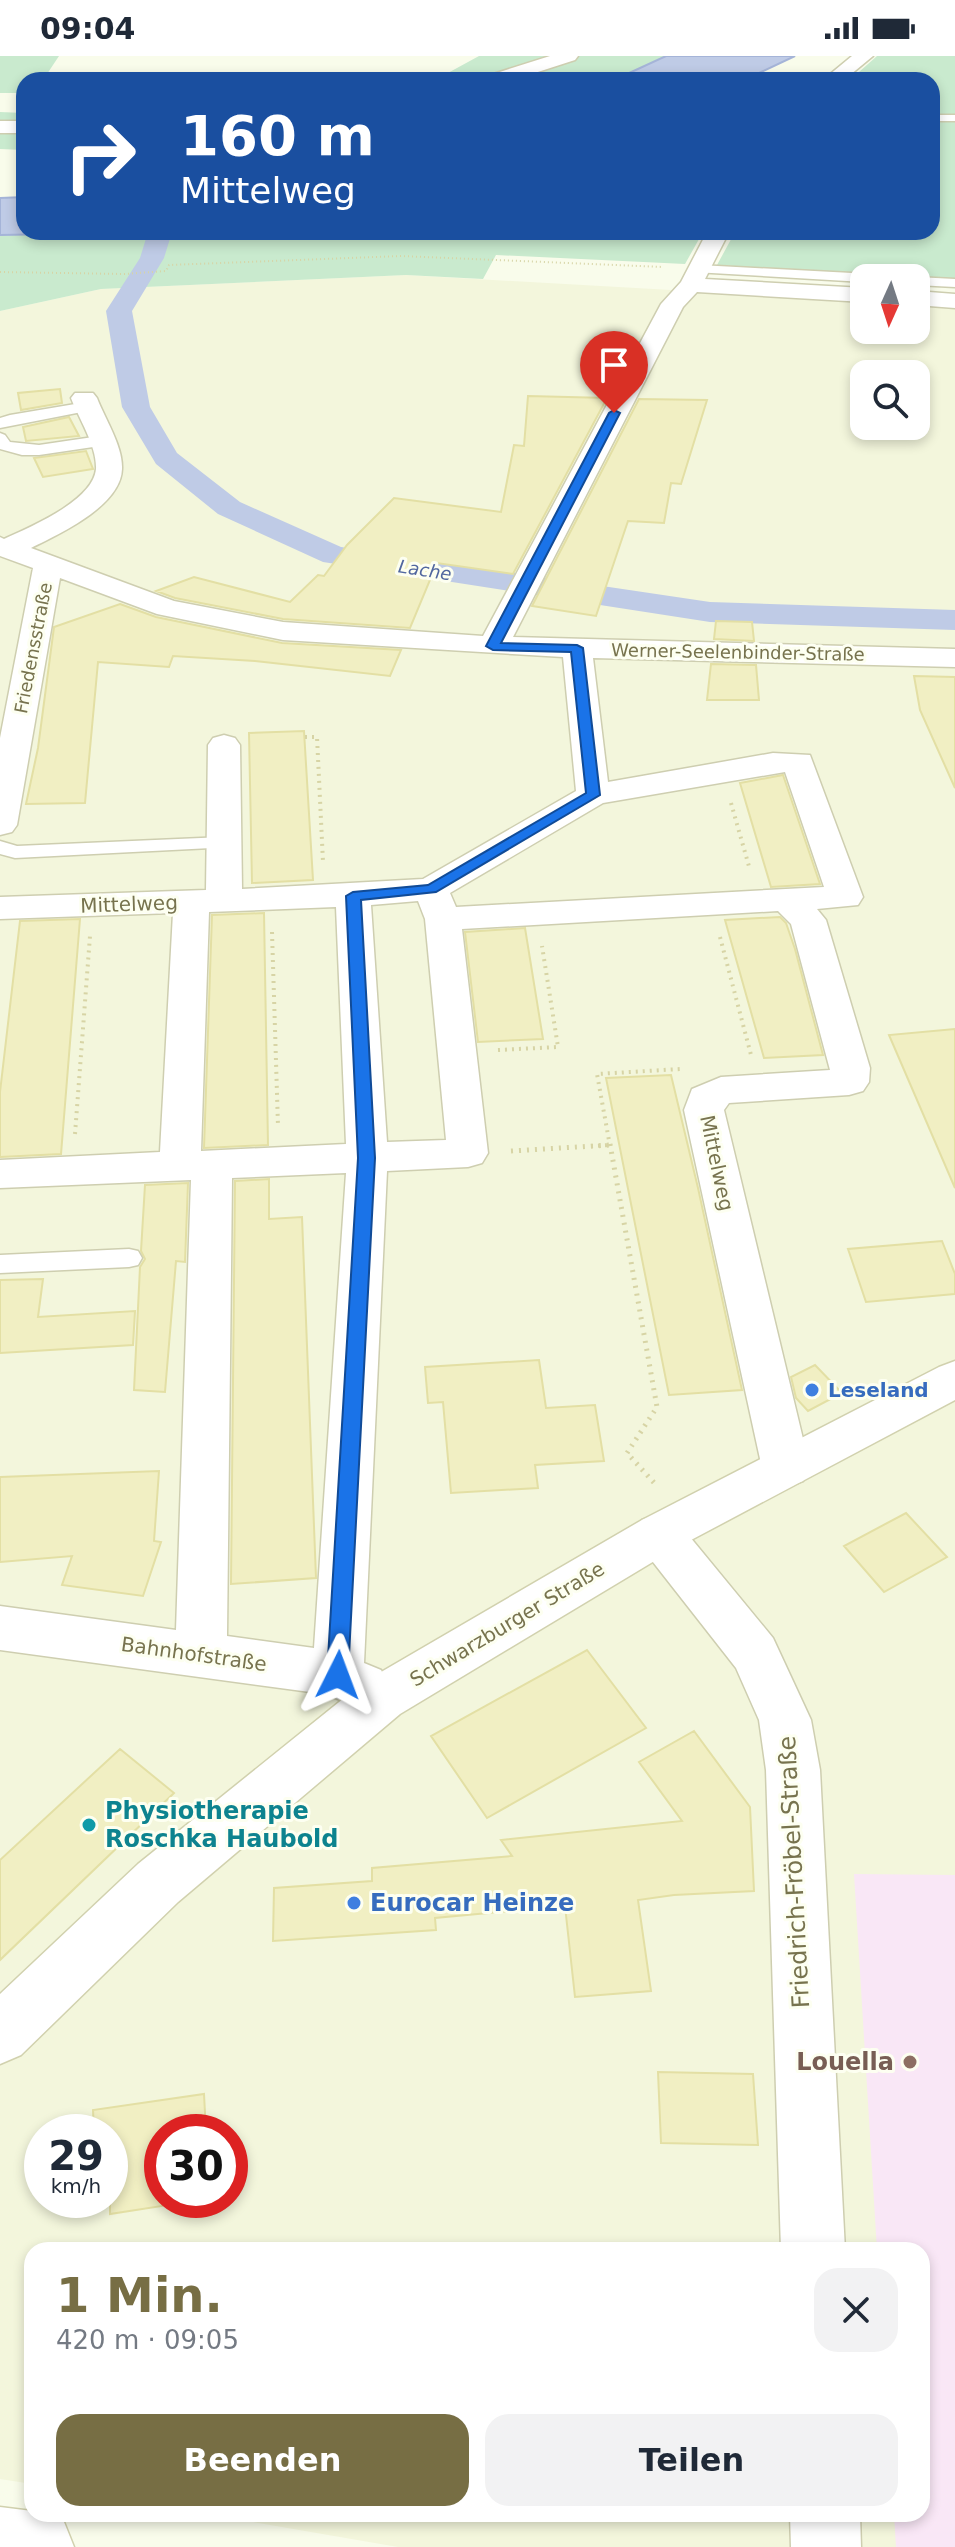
<!DOCTYPE html>
<html lang="de">
<head>
<meta charset="utf-8">
<style>
  :root { --surface:#fff; --page:#f2f2f3; --text:#1f2937; --muted:#747a83; --accent:#776e44 }
  body { margin:0; font-family:"DejaVu Sans",sans-serif; background:var(--page); color:var(--text); height:100vh; display:flex; flex-direction:column; font-size:30px; white-space:nowrap }
  * { box-sizing:border-box; margin:0 }
  p { font-size:26px; color:var(--muted) }
  .icon { flex:none; width:44px; height:44px; fill:none; stroke:currentColor; stroke-width:2; stroke-linecap:round; stroke-linejoin:round }
  .map { position:relative; flex:1; overflow:hidden }
  .drawer { position:absolute; left:24px; top:2186px; width:906px; height:280px; display:flex; flex-direction:column; background:var(--surface); border-radius:24px; box-shadow:0 4px 12px #0003 }
  .drawer>* { flex:none }
  .banner { position:absolute; left:16px; top:16px; width:924px; height:168px; border-radius:24px; box-shadow:0 4px 12px #0003; background:#1a4fa0; color:#fff; overflow:hidden }
  .needle { width:52px; rotate:183deg }
  .buttons { position:absolute; left:850px; top:208px; display:grid; gap:16px }
  .buttons a { display:grid; place-items:center; width:80px; height:80px; border-radius:16px; background:var(--surface); box-shadow:0 4px 12px #0003; font-size:40px }
  .speed { position:absolute; left:24px; top:2058px; display:flex; gap:16px; font-size:40px; font-weight:700; text-align:center }
  .speed>* { display:grid; place-content:center; width:104px; height:104px; border-radius:50%; background:var(--surface); box-shadow:0 4px 12px #0003; line-height:1 }
  .speed small { font-size:20px; font-weight:400 }
  .speed .limit { border:12px solid #d22; background:#fff; color:#111 }
  .pin { position:absolute; display:grid; place-items:center; width:68px; height:68px; color:#fff; margin:-82px -34px; border-radius:50% 50% 50% 0; rotate:-45deg; box-shadow:0 0 8px #0007 }
  .pin .icon { rotate:45deg }
  .me { position:absolute; width:88px; margin:-44px; rotate:3deg; stroke-linejoin:round; filter:drop-shadow(0 0 6px #0008) }
  .turn { display:flex; align-items:center; gap:28px; height:168px; padding:0 32px; font-size:36px }
  .turn .icon { width:104px; height:104px; stroke-width:2.5 }
  .turn b { display:block; font-size:56px; line-height:68px }
  .round { display:grid; place-items:center; flex:none; width:84px; height:84px; border-radius:24px; background:var(--page) }
  .overview { display:flex; align-items:center; justify-content:space-between; height:136px; padding:0 32px }
  h1 { font-size:48px; font-weight:700; line-height:60px; color:var(--accent) }
  .cta { display:flex; gap:16px; margin-top:auto; padding:16px 32px }
  .cta a { flex:1; height:92px; border-radius:24px; background:var(--accent); color:#fff; font-size:32px; font-weight:700; line-height:92px; text-align:center }
  .cta a+a { background:var(--page); color:var(--text) }
  .status { display:flex; justify-content:space-between; align-items:center; height:56px; padding:0 40px; background:var(--surface); direction:ltr }
  .status svg { height:22px; fill:currentColor }
  .map>svg:first-child { display:block }
</style>
</head>
<body>
<div class="status"><b>09:04</b><svg viewBox="0 0 49 12"><path d="M0 12V9h3v3zM5 12V6h3v6zM10 12V3h3v9zM15 12V0h3v12zM26 1h20v11H26zM47 4h2v5h-2z"/></svg></div>
<div class="map">
<svg width="955" height="2491" viewBox="0 0 955 2491">
  <rect width="100%" height="100%" fill="#f9fceb"/>
  <path fill="#f3f6dc" fill-rule="evenodd" d="M406,219L864,245V274H916V248L955,251V2491H398L206,2458H922V2194H32V2428L0,2423V255L101,233ZM864,318H916V370H864ZM42,2076H110V2144H42ZM162,2076H230V2144H162Z"/>
  <path fill="#f9e7f6" d="M854,1818L955,1819V2491H896L894,2458H922V2194H877Z"/>
  <path fill="#c9eace" d="M0,0H59L43,24H24V37H0Z
    M479,0H666L614,24H435Z
    M877,0H955V224L717,209L735,176H932V24H850Z
    M0,56L24,57V94L0,93Z
    M169,176H703L685,208L496,199L483,223L406,219L101,233L0,255V179Z"/>
  <path fill="#bfcbe6" stroke="#a5b4d8" stroke-width="2" d="M666,0H795L744,24H614Z
    M24,141V176H169L0,179V142Z"/>
  <g fill="none" stroke-linecap="round" stroke-linejoin="round">
    <path fill="#bfcbe6" fill-rule="evenodd" d="M148,176H172L164,202L132,255L150,351L177,397L240,446L341,491L710,546L955,554V574L710,566L323,506L218,458L156,408L122,351L106,255L140,202Z"/>
  </g>
  <path fill="#f1efc3" stroke="#e3dfa4" stroke-width="2" d="M60,333L62,347L21,354L18,337Z
    M528,340L607,342L513,518L437,507L410,572L283,563L175,542L156,535L194,521L290,546L318,519L324,520L347,489L394,442L501,456L514,389L524,390Z
    M639,343L707,344L681,428L671,427L664,467L628,465L596,560L532,550Z
    M69,361L79,380L26,385L23,371Z
    M86,395L93,413L43,421L34,402Z
    M120,548L156,561L282,587L401,594L390,620L255,605L173,600L169,611L98,606L85,747L26,748L38,692L54,571Z
    M716,565L752,566L754,585L714,583Z
    M711,608L756,609L759,644H707Z
    M914,620L955,621V732L920,654Z
    M304,675L313,824L252,827L249,677Z
    M783,719L820,828L771,831L740,727Z
    M264,857L268,1089L204,1092L212,859Z
    M780,861L786,867L795,893L823,999L764,1002L725,864Z
    M80,863L61,1098L0,1101V1036L20,865Z
    M525,872L543,983L478,986L465,876Z
    M955,973V1132L889,979Z
    M671,1019L698,1132L742,1334L669,1339L606,1022Z
    M269,1123V1163L302,1161L316,1522L231,1528L235,1125Z
    M188,1127L185,1206L176,1205L165,1336L134,1334L140,1211L145,1203L141,1195L145,1129Z
    M942,1185L955,1218V1238L866,1246L848,1193Z
    M43,1223L38,1261L135,1255L133,1289L0,1297V1224Z
    M539,1304L546,1352L595,1349L604,1405L535,1409L538,1432L451,1437L443,1346L428,1347L425,1311Z
    M815,1309L842,1337L808,1355L796,1342L791,1321Z
    M159,1415L154,1485L161,1486L143,1540L62,1529L72,1500L0,1506V1421Z
    M906,1457L947,1501L884,1536L844,1490Z
    M587,1594L646,1672L487,1762L431,1680Z
    M694,1675L750,1751L754,1835L674,1839L638,1844L651,1935L575,1941L565,1850L435,1862L436,1874L273,1885L274,1832L372,1825V1812L512,1800L501,1784L682,1765L639,1706Z
    M120,1693L174,1737L0,1904V1804Z
    M658,2016L753,2018L758,2089L661,2087Z
    M204,2038L206,2076H162V2150L110,2158V2076H94L93,2054Z"/>
  <g fill="none" stroke-linecap="round" stroke-linejoin="round">
    <defs>
      <path id="lane" d="M932,59H955V65H932Z
        M699,209L871,218L878,222H864V226L694,216V210Z
        M916,221L955,223V231L916,229V222H912Z
        M87,346L95,351L92,354L0,372V362L10,359Z
        M0,377L5,379L10,386L39,389L100,380L108,385L100,390L39,399H22L0,393Z
        M224,781L234,787L231,791L15,802L0,798V785L17,790Z
        M129,1193L138,1195L142,1202L138,1209L129,1211L0,1217V1199Z"/>
      <path id="street" d="M550,0H578L575,4L513,24H485L487,20Z
        M852,0H873L844,24H823Z
        M0,65H24V77H0Z
        M707,176H729L705,223L864,232V246L697,236L683,251L513,581L955,593V611L593,602L608,726L773,697L810,699L863,841L858,849L817,853L826,864L870,1012L869,1026L863,1035L849,1039L729,1047L724,1054L810,1412L803,1425L786,1431L769,1425L762,1412L684,1054L692,1033L721,1021L830,1014L791,868L778,855L462,873L488,1097L482,1107L468,1111L387,1115L364,1607L381,1614L389,1630L381,1646L363,1653L325,1638L0,1594V1550L176,1574L191,1124L0,1132V1104L160,1096L173,857L0,863V841L206,834L208,689L213,682L224,679L235,682L240,689L242,833L423,823L576,735L563,601L283,584L157,558L60,522L17,769L12,776L0,779V682L33,512L0,500V481L4,483C30,471 93,445 96,413C97,390 79,363 71,342L75,337H93L97,342C105,363 123,390 122,413C121,450 59,478 31,492L174,545L283,566L483,580L661,248L681,226ZM785,716L824,831L456,851L450,837L603,747ZM418,845L425,863L446,1084L387,1086L371,849ZM336,851L346,1088L201,1095L209,856ZM346,1117L314,1592L227,1580L232,1122Z
        M916,235L955,238V252L916,249Z
        M659,1458L676,1464L773,1582L811,1664L820,1714L845,2194H781L766,1714L759,1664L736,1612L642,1492L635,1478L642,1464Z
        M790,2458H860L861,2491H791Z"/>
      <path id="secondary" d="M955,1305V1344L676,1492L400,1658L178,1846L21,1999L0,2008V1938L138,1808L364,1626L642,1464L939,1311Z
        M0,2451L32,2455V2458H44L64,2466L74,2491H0Z"/>
    </defs>
    <use href="#lane" stroke="#ceceb0" stroke-width="3"/>
    <use href="#street" stroke="#ceceb0" stroke-width="3"/>
    <use href="#secondary" stroke="#d1d1ae" stroke-width="3"/>
    <path stroke="#d7d4a5" stroke-width="2" stroke-dasharray="1 3" stroke-linecap="butt" d="M0,216L124,218L166,215L169,209L401,200L663,211"/>
    <path stroke="#d7d4a5" stroke-width="4" stroke-dasharray="2 5" stroke-linecap="butt" d="M305,681H317L323,806
      M731,747L750,814
      M272,876L278,1070
      M720,881L751,999
      M498,994L558,991L542,890
      M75,1078L90,880
      M591,1090L610,1089
      M610,1090L597,1018L680,1013"/>
    <path stroke="#d7d4a5" stroke-width="5" stroke-dasharray="2 6" stroke-linecap="butt" d="M610,1088L657,1351L627,1397L657,1430
      M511,1095L610,1089"/>
    <use href="#lane" fill="#fff" fill-rule="evenodd"/>
    <use href="#street" fill="#fff" fill-rule="evenodd"/>
    <use href="#secondary" fill="#fff" fill-rule="evenodd"/>
  </g>
  <path fill="#1a73e8" stroke="#114b97" stroke-width="2" d="M614,354L620,357L501,587L577,589L583,592L600,739L436,836L361,844L375,1102L348,1619L345,1625L338,1628L330,1625L327,1619L358,1102L346,840L353,836L428,829L586,737L571,596L493,594L486,590L609,357Z"/>
  <g fill="#3f7fe0" stroke="#fdfff1" stroke-width="3">
    <circle cx="812" cy="1334" r="8"/>
    <circle cx="354" cy="1847" r="8"/>
  </g>
  <circle fill="#0f9aa8" stroke="#fdfff1" stroke-width="3" cx="89" cy="1769" r="8"/>
  <circle fill="#8d6e63" stroke="#fdfff1" stroke-width="3" cx="910" cy="2006" r="8"/>
  <g text-anchor="middle" dominant-baseline="central" stroke-width="6" stroke-linejoin="round" paint-order="stroke">
    <g font-size="18" font-style="italic" fill="#51679f" stroke="#fdfff1">
      <text transform="translate(425 514) rotate(9)">Lache</text>
    </g>
    <g font-size="18" fill="#77734e" stroke="#fdfff1">
      <text transform="translate(33 592) rotate(-79)">Friedensstraße</text>
      <text transform="translate(738 596) rotate(1)">Werner-Seelenbinder-Straße</text>
    </g>
    <g font-size="20" fill="#77734e" stroke="#fdfff1">
      <text transform="translate(129 848) rotate(-2)">Mittelweg</text>
      <text transform="translate(717 1107) rotate(78)">Mittelweg</text>
      <text transform="translate(507 1568) rotate(-31)">Schwarzburger Straße</text>
      <text transform="translate(194 1598) rotate(8)">Bahnhofstraße</text>
    </g>
    <g font-size="20" font-weight="bold" fill="#366cbe" stroke="#fdfff1" text-anchor="start">
      <text x="828" y="1334">Leseland</text>
    </g>
    <g font-size="24" font-weight="bold" fill="#0d838f" stroke="#fdfff1" text-anchor="start">
      <text x="105" y="1755">Physiotherapie<tspan x="105" dy="28">Roschka Haubold</tspan></text>
    </g>
    <g font-size="24" fill="#77734e" stroke="#fdfff1">
      <text transform="translate(794 1816) rotate(-93)">Friedrich-Fröbel-Straße</text>
    </g>
    <g font-size="24" font-weight="bold" fill="#366cbe" stroke="#fdfff1" text-anchor="start">
      <text x="370" y="1847">Eurocar Heinze</text>
    </g>
    <g font-size="24" font-weight="bold" fill="#785e54" stroke="#fdfff1" text-anchor="end">
      <text x="894" y="2006">Louella</text>
    </g>
  </g>
</svg>
<div class="buttons">
<a><svg class="needle" viewBox="-14 -14 28 28"><path d="M0-13l5 13h-10z" fill="#e53935"/><path d="M0 13l5-13h-10z" fill="#747a83"/></svg></a>
<a><svg class="icon" aria-label="search" viewBox="0 0 24 24"><circle cx="10" cy="10" r="6"/><path d="M15 15l6 6"/></svg></a>
</div>
<div class="speed"><div>29<small>km/h</small></div><div class="limit">30</div></div>
<div class="pin" style="left:614px;top:357px;background:#d93025"><svg class="icon" aria-label="arrive" viewBox="0 0 24 24"><path d="M6 21V4h12l-3 4 3 4H6"/></svg></div>
<svg class="me" style="left:338px;top:1619px" viewBox="-20 -20 40 40"><path d="M0-17L14 15 0 8-14 15z" fill="#1a73e8" stroke="#fff" stroke-width="4"/></svg>
<div class="banner">
<div class="turn"><svg class="icon" aria-label="right" viewBox="0 0 24 24"><path d="M7 20v-9h11M14 6l5 5-5 5"/></svg><div><b>160 m</b>Mittelweg</div></div>
</div>
<section class="drawer">
<div class="overview"><div><h1>1 Min.</h1><p>420 m · 09:05</p></div><a class="round"><svg class="icon" aria-label="close" viewBox="0 0 24 24"><path d="M6 6l12 12M18 6L6 18"/></svg></a></div>
<div class="cta"><a>Beenden</a><a>Teilen</a></div>
</section>
</div>
</body>
</html>
